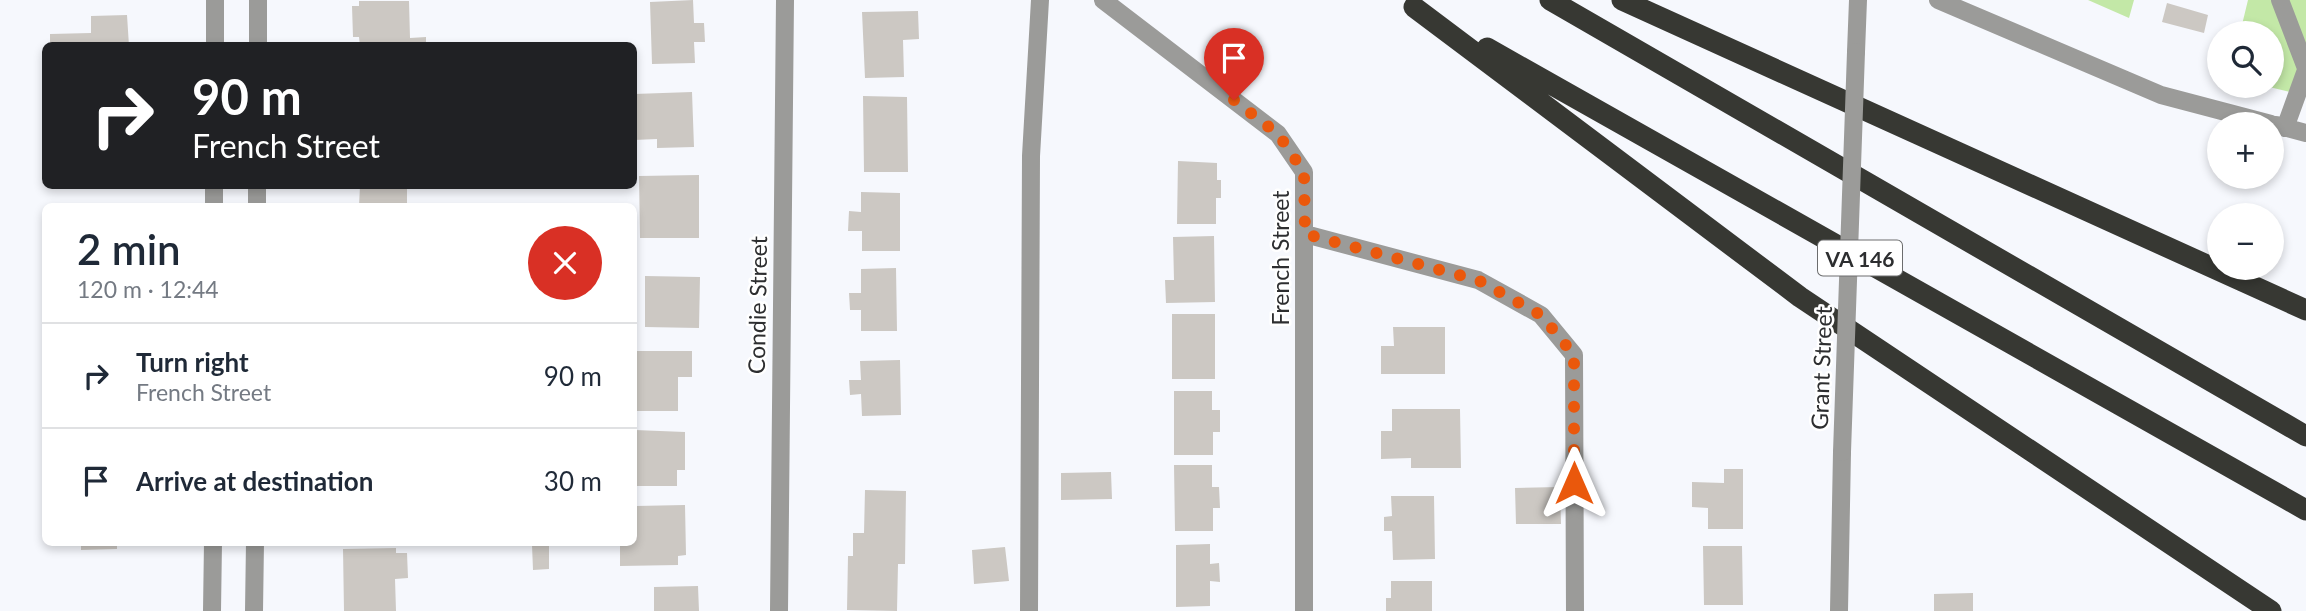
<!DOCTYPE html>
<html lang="en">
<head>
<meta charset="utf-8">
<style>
  :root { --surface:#fff; --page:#f6f6f7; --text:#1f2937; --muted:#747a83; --line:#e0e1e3 }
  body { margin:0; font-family:Lato,sans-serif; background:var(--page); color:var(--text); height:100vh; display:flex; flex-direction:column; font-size:26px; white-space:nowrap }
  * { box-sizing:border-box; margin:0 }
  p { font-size:23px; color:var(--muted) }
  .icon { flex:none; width:38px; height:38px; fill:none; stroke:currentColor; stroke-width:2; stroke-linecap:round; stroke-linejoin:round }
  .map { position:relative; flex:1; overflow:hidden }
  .details { position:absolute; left:42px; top:203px; width:595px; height:343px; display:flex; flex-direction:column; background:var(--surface); border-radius:10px; box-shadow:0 4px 10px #0003 }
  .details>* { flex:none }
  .guide { position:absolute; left:42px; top:42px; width:595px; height:147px; border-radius:10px; box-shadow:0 4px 10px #0003; background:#202124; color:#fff; overflow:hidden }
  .tools { position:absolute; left:2207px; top:21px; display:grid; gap:14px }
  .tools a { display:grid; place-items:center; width:77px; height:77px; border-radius:50%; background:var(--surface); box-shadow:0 4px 10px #0003; font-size:35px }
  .pin { position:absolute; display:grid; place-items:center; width:60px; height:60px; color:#fff; margin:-72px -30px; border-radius:50% 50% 50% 0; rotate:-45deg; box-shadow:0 0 7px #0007 }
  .pin .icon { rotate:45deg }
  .me { position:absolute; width:77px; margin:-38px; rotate:0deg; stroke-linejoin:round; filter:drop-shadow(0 0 5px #0008) }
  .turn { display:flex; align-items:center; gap:24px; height:147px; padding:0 35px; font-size:32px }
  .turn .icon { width:91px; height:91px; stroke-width:2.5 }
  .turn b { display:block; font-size:49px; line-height:60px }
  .round { display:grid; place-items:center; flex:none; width:74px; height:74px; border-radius:37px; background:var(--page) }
  .summary { display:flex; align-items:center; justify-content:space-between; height:119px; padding:0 35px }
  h1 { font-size:42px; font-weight:600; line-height:52px }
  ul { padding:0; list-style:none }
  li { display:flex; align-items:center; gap:21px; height:105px; padding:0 35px; border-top:2px solid var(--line) }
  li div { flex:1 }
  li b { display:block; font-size:26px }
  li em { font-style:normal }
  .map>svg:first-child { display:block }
</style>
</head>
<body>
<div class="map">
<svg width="2306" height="611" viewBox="0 0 2306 611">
  <rect width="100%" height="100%" fill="#f6f8fd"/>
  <path fill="#c3e8a7" d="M2088,0H2134L2129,18Z
    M2248,0H2306V96L2265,86H2272V33H2240Z"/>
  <path fill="#ccc8c3" d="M693,0L694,23H704L705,42H694L695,63L652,64L650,2Z
    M359,1H409L410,38L426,37V46H360L359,37H353L352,6H359Z
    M2167,3L2208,15L2204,33L2162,22Z
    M918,11L919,39L903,40L904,77L865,78L862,12Z
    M127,15L129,46H50V34L91,33V16Z
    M692,92L694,147L657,148V139L634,140V94Z
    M863,96L907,97L908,172H864Z
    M1178,161L1217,163V180H1221V198H1216V224H1177Z
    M699,175V238H640L639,176Z
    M360,186H407V206H359Z
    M861,192L900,193V251H862V231H848L849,211L861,212Z
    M1214,236L1215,302L1166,303L1165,280H1174L1173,237Z
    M896,268L897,331H861V310H850L849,293H861V269Z
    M645,276L700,277L699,328L645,327Z
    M1172,314H1215V379H1172Z
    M1393,327H1445V374H1381V346H1394Z
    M634,351H692V377H678V411H634Z
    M900,360L901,415L862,416L861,394L850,395L849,380H861L860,361Z
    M1174,391H1212V410H1220V432H1213V455H1174Z
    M1392,409H1460L1461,468H1411V458L1381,459V431H1392Z
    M635,430L685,432V470H677V486H634Z
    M1174,465H1212V487H1219L1220,508H1213V531H1175Z
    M1724,469H1743V529H1708V508L1692,507V482L1724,483Z
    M1111,472L1112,499L1061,500V473Z
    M1560,487L1561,524H1516L1515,488Z
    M865,490L906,491L905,564H898L897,611L847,610L848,556H853V533H864Z
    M1391,496H1434L1435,559L1393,560L1392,531H1384V517L1392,516Z
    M685,505L686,555L678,556V565L620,566V542H634V535H637L636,506Z
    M81,542H117V549L81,550Z
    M1210,544V564L1219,563L1220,582L1210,581V606L1176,607V545Z
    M532,545H549V569L533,570Z
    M1703,546H1742L1743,605H1704Z
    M1005,547L1009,581L974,584L972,550Z
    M396,548V553H407L408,578L395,579L396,611H344L343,549Z
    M1391,581H1432V611H1386V598H1391Z
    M698,586L699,611H654V587Z
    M1973,593V611H1934V594Z"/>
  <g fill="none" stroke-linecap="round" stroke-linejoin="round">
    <path stroke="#9b9b99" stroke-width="18" d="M1103,0L1278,134L1304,172V611
      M1938,0L2161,95L2271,124
      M2280,0L2306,68
      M215,46V0
      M258,46V0
      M1856,52L1858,0
      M2276,125L2306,133
      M2285,128L2306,70
      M214,206V186
      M257,206V186
      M1305,234L1478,280L1541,315L1574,355L1575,611
      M212,611L213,542
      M254,611L255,542
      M779,611L785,0
      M1029,611L1031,156L1040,0
      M1839,611L1842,452"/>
    <path stroke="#373833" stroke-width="21" d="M1550,0L2306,436
      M1622,0L2306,310
      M1414,7L1800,297L2271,611
      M1487,48L2306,510"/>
    <path stroke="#9b9b99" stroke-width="18" d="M1842,452L1856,52"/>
  </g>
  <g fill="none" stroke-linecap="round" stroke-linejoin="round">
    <path stroke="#ea580c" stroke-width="12" stroke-dasharray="0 21.6" d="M1234,100L1278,134L1304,172L1305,234L1478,280L1541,315L1574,355V483"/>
  </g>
  <g text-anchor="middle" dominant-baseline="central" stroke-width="5" stroke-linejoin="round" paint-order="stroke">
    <rect fill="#fff" stroke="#6c6d6e" stroke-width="2" x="1818" y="240.5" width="84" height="35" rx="5"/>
    <g font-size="21" font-weight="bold" fill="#2d2e30">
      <text x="1860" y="258">VA 146</text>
    </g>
    <g font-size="23" fill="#2d2e30" stroke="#fff">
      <text transform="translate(1280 258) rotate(-90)">French Street</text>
      <text transform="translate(757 305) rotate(-89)">Condie Street</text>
      <text transform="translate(1821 368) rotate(-88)">Grant Street</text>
    </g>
  </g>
</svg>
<div class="tools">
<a><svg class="icon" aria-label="search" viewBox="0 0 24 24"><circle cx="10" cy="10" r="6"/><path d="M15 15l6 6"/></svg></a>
<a>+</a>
<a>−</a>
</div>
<div class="pin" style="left:1234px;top:100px;background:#d93025"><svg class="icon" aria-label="arrive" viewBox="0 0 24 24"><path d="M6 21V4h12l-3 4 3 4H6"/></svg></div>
<svg class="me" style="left:1574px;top:483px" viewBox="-20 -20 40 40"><path d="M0-17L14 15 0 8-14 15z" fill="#ea580c" stroke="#fff" stroke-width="4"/></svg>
<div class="guide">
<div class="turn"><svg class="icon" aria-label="right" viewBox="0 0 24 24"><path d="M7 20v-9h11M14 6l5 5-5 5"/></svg><div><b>90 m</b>French Street</div></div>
</div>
<section class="details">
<div class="summary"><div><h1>2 min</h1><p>120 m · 12:44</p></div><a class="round" style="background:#d93025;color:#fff"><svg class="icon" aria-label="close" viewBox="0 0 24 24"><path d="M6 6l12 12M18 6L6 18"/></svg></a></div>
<ul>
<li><svg class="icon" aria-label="right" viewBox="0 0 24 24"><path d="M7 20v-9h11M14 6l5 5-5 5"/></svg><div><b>Turn right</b><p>French Street</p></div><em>90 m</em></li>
<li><svg class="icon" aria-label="arrive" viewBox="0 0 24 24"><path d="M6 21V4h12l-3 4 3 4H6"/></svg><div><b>Arrive at destination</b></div><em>30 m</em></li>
</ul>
</section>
</div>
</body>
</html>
